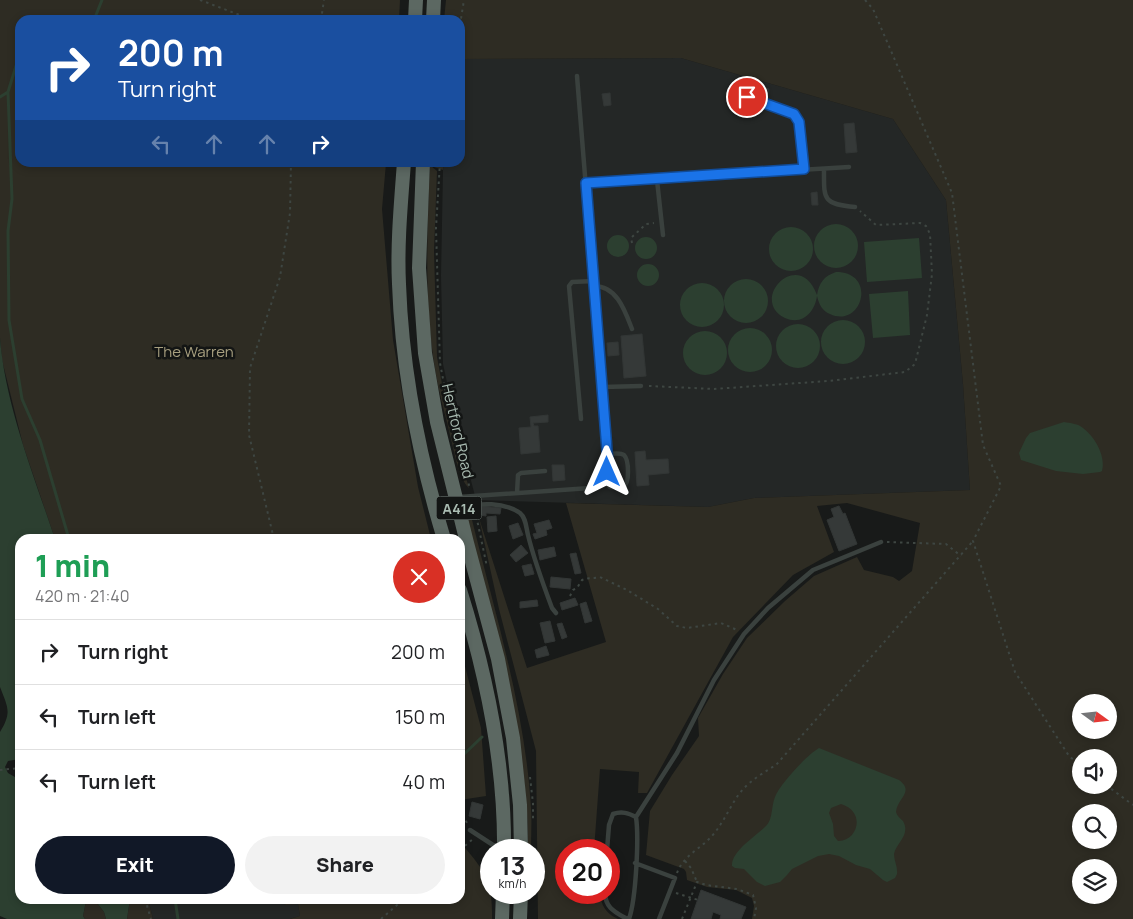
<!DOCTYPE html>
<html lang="en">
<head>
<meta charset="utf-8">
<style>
  :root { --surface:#fff; --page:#f2f2f2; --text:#202124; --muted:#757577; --line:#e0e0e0; --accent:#111827 }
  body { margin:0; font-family:Manrope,sans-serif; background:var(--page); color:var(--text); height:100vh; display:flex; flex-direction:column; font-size:19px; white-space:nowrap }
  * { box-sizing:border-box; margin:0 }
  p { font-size:16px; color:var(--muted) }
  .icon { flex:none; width:28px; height:28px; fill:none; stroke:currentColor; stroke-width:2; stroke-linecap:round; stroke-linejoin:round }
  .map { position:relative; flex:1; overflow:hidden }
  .panel { position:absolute; left:15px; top:534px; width:450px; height:370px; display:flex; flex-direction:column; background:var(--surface); border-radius:15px; box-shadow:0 2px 8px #0003 }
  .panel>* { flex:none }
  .banner { position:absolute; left:15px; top:15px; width:450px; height:152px; border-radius:15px; box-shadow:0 2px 8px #0003; background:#1a4fa0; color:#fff; overflow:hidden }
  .needle { width:32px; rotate:105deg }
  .controls { position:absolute; left:1072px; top:694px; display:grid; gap:10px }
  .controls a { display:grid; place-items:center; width:45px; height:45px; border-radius:50%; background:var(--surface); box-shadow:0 2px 8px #0003; font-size:25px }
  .speed { position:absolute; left:480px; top:839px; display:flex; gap:10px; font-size:25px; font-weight:700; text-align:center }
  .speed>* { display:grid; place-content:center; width:65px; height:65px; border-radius:50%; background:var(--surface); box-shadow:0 2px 8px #0003; line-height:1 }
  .speed small { font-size:12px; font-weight:400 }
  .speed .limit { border:8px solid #d22; background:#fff; color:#111 }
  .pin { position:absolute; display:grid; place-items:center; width:42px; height:42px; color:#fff; margin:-21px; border:2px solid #fff; border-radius:50%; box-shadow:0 1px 5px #0007 }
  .me { position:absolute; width:55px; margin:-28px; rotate:0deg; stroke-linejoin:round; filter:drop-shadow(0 0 4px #0008) }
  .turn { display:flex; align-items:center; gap:18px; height:105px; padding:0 20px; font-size:22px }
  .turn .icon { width:65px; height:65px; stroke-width:2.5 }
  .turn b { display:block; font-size:35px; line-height:42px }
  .lanes { display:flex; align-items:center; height:48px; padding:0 20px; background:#0003; justify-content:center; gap:25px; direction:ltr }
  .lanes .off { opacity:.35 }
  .round { display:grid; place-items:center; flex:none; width:52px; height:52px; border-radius:26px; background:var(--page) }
  .summary { display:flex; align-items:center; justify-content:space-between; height:85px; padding:0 20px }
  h1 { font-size:30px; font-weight:800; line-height:38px; color:#1e9e55 }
  .primary-button { display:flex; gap:10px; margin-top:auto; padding:10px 20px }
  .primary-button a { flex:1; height:58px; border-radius:30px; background:var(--accent); color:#fff; font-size:20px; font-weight:800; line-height:58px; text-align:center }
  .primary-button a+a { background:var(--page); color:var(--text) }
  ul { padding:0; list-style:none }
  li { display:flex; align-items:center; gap:15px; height:65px; padding:0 20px; border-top:1px solid var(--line) }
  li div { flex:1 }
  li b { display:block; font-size:19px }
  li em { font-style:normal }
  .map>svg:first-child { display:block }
</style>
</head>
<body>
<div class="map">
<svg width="1133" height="919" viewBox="0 0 1133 919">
  <rect width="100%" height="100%" fill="#181a19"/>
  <path fill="#242726" d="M681,58L893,119L946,200L963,384L970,490L754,498L708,507L476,500L453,410L443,364L441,276L443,170L444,163L460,162V59Z
    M148,899H278L298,904L300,916L290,919H153Z"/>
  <path fill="#2e2c23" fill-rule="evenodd" d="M0,0H400L399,20H20V162L386,163L382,209L393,340L418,487L431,539H55L23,445L2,360L0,338Z
    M446,0H1133V919H752L754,906L752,898L736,890L707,887L687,880L686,872L684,869L646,855L650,811L672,775L699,736L698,718L723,674L747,638L785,601L814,576L857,557L864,570L893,577L899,581L912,571L920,523L847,503L817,506L834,552L793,575L733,637L647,793H638L639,772L600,769L594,850H566V892L592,893L591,897L601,898C602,908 609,915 618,919H538L536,751L499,609L479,518L527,668L606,642L566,503L708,507L754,498L970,490L963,384L946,200L893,119L681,58L460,59V20H444ZM1081,702H1109V730H1081ZM1081,758H1109V785H1081ZM1081,812H1109V840H1081ZM1081,868H1109V895H1081Z
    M430,163H444L443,170L431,166L437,171L434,251L437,357L448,416L469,488C458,478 454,449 450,435C447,420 442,405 439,390C423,316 427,238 430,163Z
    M469,508C493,607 525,706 531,808C532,822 531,836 531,850H528C529,781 514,716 499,650C488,605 477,560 467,516Z
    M460,647L481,728L486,796L460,800Z
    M460,842C484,870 493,880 492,919H290L300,916L298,904L286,905L278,899H460Z
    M85,899H94L104,912L106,919H85L83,916L86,901Z
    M130,899H148L153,919H127Z"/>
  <path fill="#2c3f30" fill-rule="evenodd" d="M814 246a22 22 0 1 1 44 0a22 22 0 1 1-44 0Z
    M769 249a22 22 0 1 1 44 0a22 22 0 1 1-44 0Z
    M607 246a11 11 0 1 1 22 0a11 11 0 1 1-22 0Z
    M635 248a11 11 0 1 1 22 0a11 11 0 1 1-22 0Z
    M919,238L922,278L867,282L864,242Z
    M637 275a11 11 0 1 1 22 0a11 11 0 1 1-22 0Z
    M836,272C878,272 862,329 830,314C822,311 819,304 817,296C815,311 803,326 785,318C748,300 799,246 817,295C819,283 824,276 836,272Z
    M724 301a22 22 0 1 1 44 0a22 22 0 1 1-44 0Z
    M680 305a22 22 0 1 1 44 0a22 22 0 1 1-44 0Z
    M908,291L910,335L873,338L869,294Z
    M821 342a22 22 0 1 1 44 0a22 22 0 1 1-44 0Z
    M776 346a22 22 0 1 1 44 0a22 22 0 1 1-44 0Z
    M728 350a22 22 0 1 1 44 0a22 22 0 1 1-44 0Z
    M683 353a22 22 0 1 1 44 0a22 22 0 1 1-44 0Z
    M0,338C5,404 34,476 55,539H20V759L8,761L5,767L8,773L20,780V899H85L86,901L83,916L85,919H7L0,916V732C12,712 8,708 0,687Z
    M1064,422C1070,423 1079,424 1083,428C1095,437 1106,456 1102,471L1100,472L1083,474L1056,471L1021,460L1019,453L1026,438L1030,433Z
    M819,748L899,780C915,792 897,798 896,812C897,816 900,818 903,821C911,835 896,843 894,854C894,861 898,867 897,874L895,878L887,882L883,880L870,869L856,865L839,856L829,854L818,856L792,869L787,875L780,882L765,886L757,882L744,869L735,868L732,866C731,851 756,836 766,826C773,819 771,807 775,797C780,784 807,755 819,748ZM841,804C867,812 857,842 838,841L834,836L833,824L829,813L831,808Z
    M94,899H130L127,919H106L104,912Z"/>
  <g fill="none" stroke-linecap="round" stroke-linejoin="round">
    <path stroke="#2c3f30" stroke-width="3" d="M94,20L102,0
      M20,53L8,92L12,199L8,231L9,320L22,399L40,440L69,539
      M0,97L8,92
      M460,758L482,737
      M175,899L178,919"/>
  </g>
  <path fill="#353938" stroke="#323635" d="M758,85L769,89L766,97L755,93Z
    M610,93L611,105L604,106L602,94Z
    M854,123L857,152L846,153L844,124Z
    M817,192L818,205H812L811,193Z
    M642,334L646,376L624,378L621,336Z
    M618,342L619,355L608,356L607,343Z
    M548,415V422L533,423L534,426H538L540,452L521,454L519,428L531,427L530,417Z
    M645,451L646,460L668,459L669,473L648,475L649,485L637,486L635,452Z
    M552,465H564L565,480L553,481Z
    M480,506L501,508L500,514L486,513V516L479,515Z
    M839,506L843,514L845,513L857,544L839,551L827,520L834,517L831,509Z
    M496,516L497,531L488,532L487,517Z
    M549,520L552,528L546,530L547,535L535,539L533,534L537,533L534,524Z
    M518,523L523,535L513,539L509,526Z
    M521,545L528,553L516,562L510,555Z
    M554,547L556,556L540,560L538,550Z
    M576,553L581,573L575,574L570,554Z
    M531,564L534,574L525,576L522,566Z
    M551,577L571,579L570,589L550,587Z
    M575,598L578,605L562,610L560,603Z
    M537,600L538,606L520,608V602Z
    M586,602L592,621L585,623L580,604Z
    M550,621L555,641L545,643L540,623Z
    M562,623L567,637L562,639L557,624Z
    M546,646L549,655L537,658L535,650Z
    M472,802L483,805L480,819L469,816Z
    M701,890L746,907L741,919H720L721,915L713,912L711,919H691Z"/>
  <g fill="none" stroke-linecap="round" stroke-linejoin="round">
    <path stroke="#3e4642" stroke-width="2" stroke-dasharray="2.5 4" stroke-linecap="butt" d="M200,0L253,20
      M865,0L873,9L952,193L983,445L1001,486L973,541L1015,672L1069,756L1081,766
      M321,20L324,0
      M460,25L464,0
      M440,162L436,228L440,363L448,405L470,489
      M632,243L631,238L646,224L654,223
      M649,386L714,389L828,381L905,372L915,364L927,315L932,274L930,234L926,226L920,223L876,225L860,211
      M475,510L487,567
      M274,539L249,435L250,368L280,277L290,213L291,162
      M887,542L946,544L961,556
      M570,596L573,590L577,588L582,580C589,577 593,579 600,577L627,590L658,609L677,626L687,628L721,623L737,630
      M0,770L20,768
      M530,777L533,803V820
      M1106,785L1133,805
      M460,809L468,825
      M460,850L473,839
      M685,861L691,868L697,882
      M677,873C683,856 700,849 711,837C723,824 729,808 739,794C749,781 763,773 776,765L973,541
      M676,893L698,900
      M145,899L151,919
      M381,919L404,899
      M682,919L697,882L706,885L737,889L753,895L756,908L754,919"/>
    <path stroke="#3a413e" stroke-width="4.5" d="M747,97L794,114L799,122L804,169
      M824,169C824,199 822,204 855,207
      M657,180L663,235
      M586,183L849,167
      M594,286C617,286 625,311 632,329
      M603,387L641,386
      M581,419L569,286L572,282L594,281
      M603,481L610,487C614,487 620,488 623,487C630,484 629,460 624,455C620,452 612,454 608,454
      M517,493L518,475L521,473L545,471
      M459,497L590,488L603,481L607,472L608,463L577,76
      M460,506C479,504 503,501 520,513C526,518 526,527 528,535C534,560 543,584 552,608L556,613
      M636,817L677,753L714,680L744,634L768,608L813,570L881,542
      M470,830L493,845L502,846
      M607,850L609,825L613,814C622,811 628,813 636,817C639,838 636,899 629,919
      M635,863L675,878L659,919
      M605,892C605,908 615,912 627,919"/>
    <path stroke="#5c6862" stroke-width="14" d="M415,20L416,0
      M433,20L434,0
      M404,162C401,203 397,244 399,284C402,370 419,456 444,539
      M423,162L419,268L425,353L437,422L467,543L498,659L513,738L520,805L521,850
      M460,590C486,673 505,762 504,850
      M502,919L503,892
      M520,919L521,892"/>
  </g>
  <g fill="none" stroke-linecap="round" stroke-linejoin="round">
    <defs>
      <path id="route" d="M607,472L608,463L586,183L804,169L799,122L794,114L747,97"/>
    </defs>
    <use href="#route" stroke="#114b97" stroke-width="12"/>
    <use href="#route" stroke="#1a73e8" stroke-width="9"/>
  </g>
  <g text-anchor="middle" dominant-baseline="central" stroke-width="5" stroke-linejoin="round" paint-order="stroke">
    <rect fill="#131514" stroke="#7c8982" stroke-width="1" x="436.5" y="496.5" width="45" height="23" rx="4"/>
    <g font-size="14" font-weight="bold" fill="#a9bbb1">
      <text x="459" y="508">A414</text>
    </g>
    <g font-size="15" fill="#a79f7f" stroke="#131514">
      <text x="194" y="351">The Warren</text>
    </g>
    <g font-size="15" fill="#a9bbb1" stroke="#131514">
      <text transform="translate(458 431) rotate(77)">Hertford Road</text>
    </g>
  </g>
</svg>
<div class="controls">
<a><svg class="needle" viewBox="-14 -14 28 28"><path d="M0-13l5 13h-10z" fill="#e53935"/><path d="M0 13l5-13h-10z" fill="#757577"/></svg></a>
<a><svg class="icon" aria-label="sound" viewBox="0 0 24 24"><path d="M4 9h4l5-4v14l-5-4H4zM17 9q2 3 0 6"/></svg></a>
<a><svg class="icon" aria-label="search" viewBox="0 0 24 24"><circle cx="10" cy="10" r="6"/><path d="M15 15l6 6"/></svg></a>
<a><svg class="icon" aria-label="layers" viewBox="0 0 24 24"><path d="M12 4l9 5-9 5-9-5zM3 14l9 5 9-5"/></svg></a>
</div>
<div class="speed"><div>13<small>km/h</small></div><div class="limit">20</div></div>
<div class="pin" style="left:747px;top:97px;background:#d93025"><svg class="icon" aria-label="arrive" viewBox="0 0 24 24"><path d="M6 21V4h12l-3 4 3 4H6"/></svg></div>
<svg class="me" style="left:607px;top:472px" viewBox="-20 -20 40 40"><path d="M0-17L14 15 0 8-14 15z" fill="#1a73e8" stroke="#fff" stroke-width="4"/></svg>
<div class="banner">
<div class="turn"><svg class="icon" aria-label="right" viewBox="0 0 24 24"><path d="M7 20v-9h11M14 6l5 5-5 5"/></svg><div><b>200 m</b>Turn right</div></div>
<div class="lanes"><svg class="icon off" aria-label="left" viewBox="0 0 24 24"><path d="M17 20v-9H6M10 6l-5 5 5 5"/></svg><svg class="icon off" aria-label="ahead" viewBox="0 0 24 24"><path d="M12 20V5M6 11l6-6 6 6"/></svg><svg class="icon off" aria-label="ahead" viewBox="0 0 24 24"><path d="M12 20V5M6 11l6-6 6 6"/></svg><svg class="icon" aria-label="right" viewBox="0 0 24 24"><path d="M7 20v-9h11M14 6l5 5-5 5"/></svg></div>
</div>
<section class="panel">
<div class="summary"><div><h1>1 min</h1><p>420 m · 21:40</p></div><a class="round" style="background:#d93025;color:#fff"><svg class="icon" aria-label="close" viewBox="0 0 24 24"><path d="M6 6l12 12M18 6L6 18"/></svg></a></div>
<ul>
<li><svg class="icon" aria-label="right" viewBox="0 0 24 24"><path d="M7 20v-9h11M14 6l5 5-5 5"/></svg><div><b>Turn right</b></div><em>200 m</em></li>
<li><svg class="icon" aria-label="left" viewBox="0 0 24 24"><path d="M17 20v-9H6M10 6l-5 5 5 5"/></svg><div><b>Turn left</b></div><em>150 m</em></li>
<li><svg class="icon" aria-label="left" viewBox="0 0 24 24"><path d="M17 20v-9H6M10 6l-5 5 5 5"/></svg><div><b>Turn left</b></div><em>40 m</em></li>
</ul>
<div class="primary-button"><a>Exit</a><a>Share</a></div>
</section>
</div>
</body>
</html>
